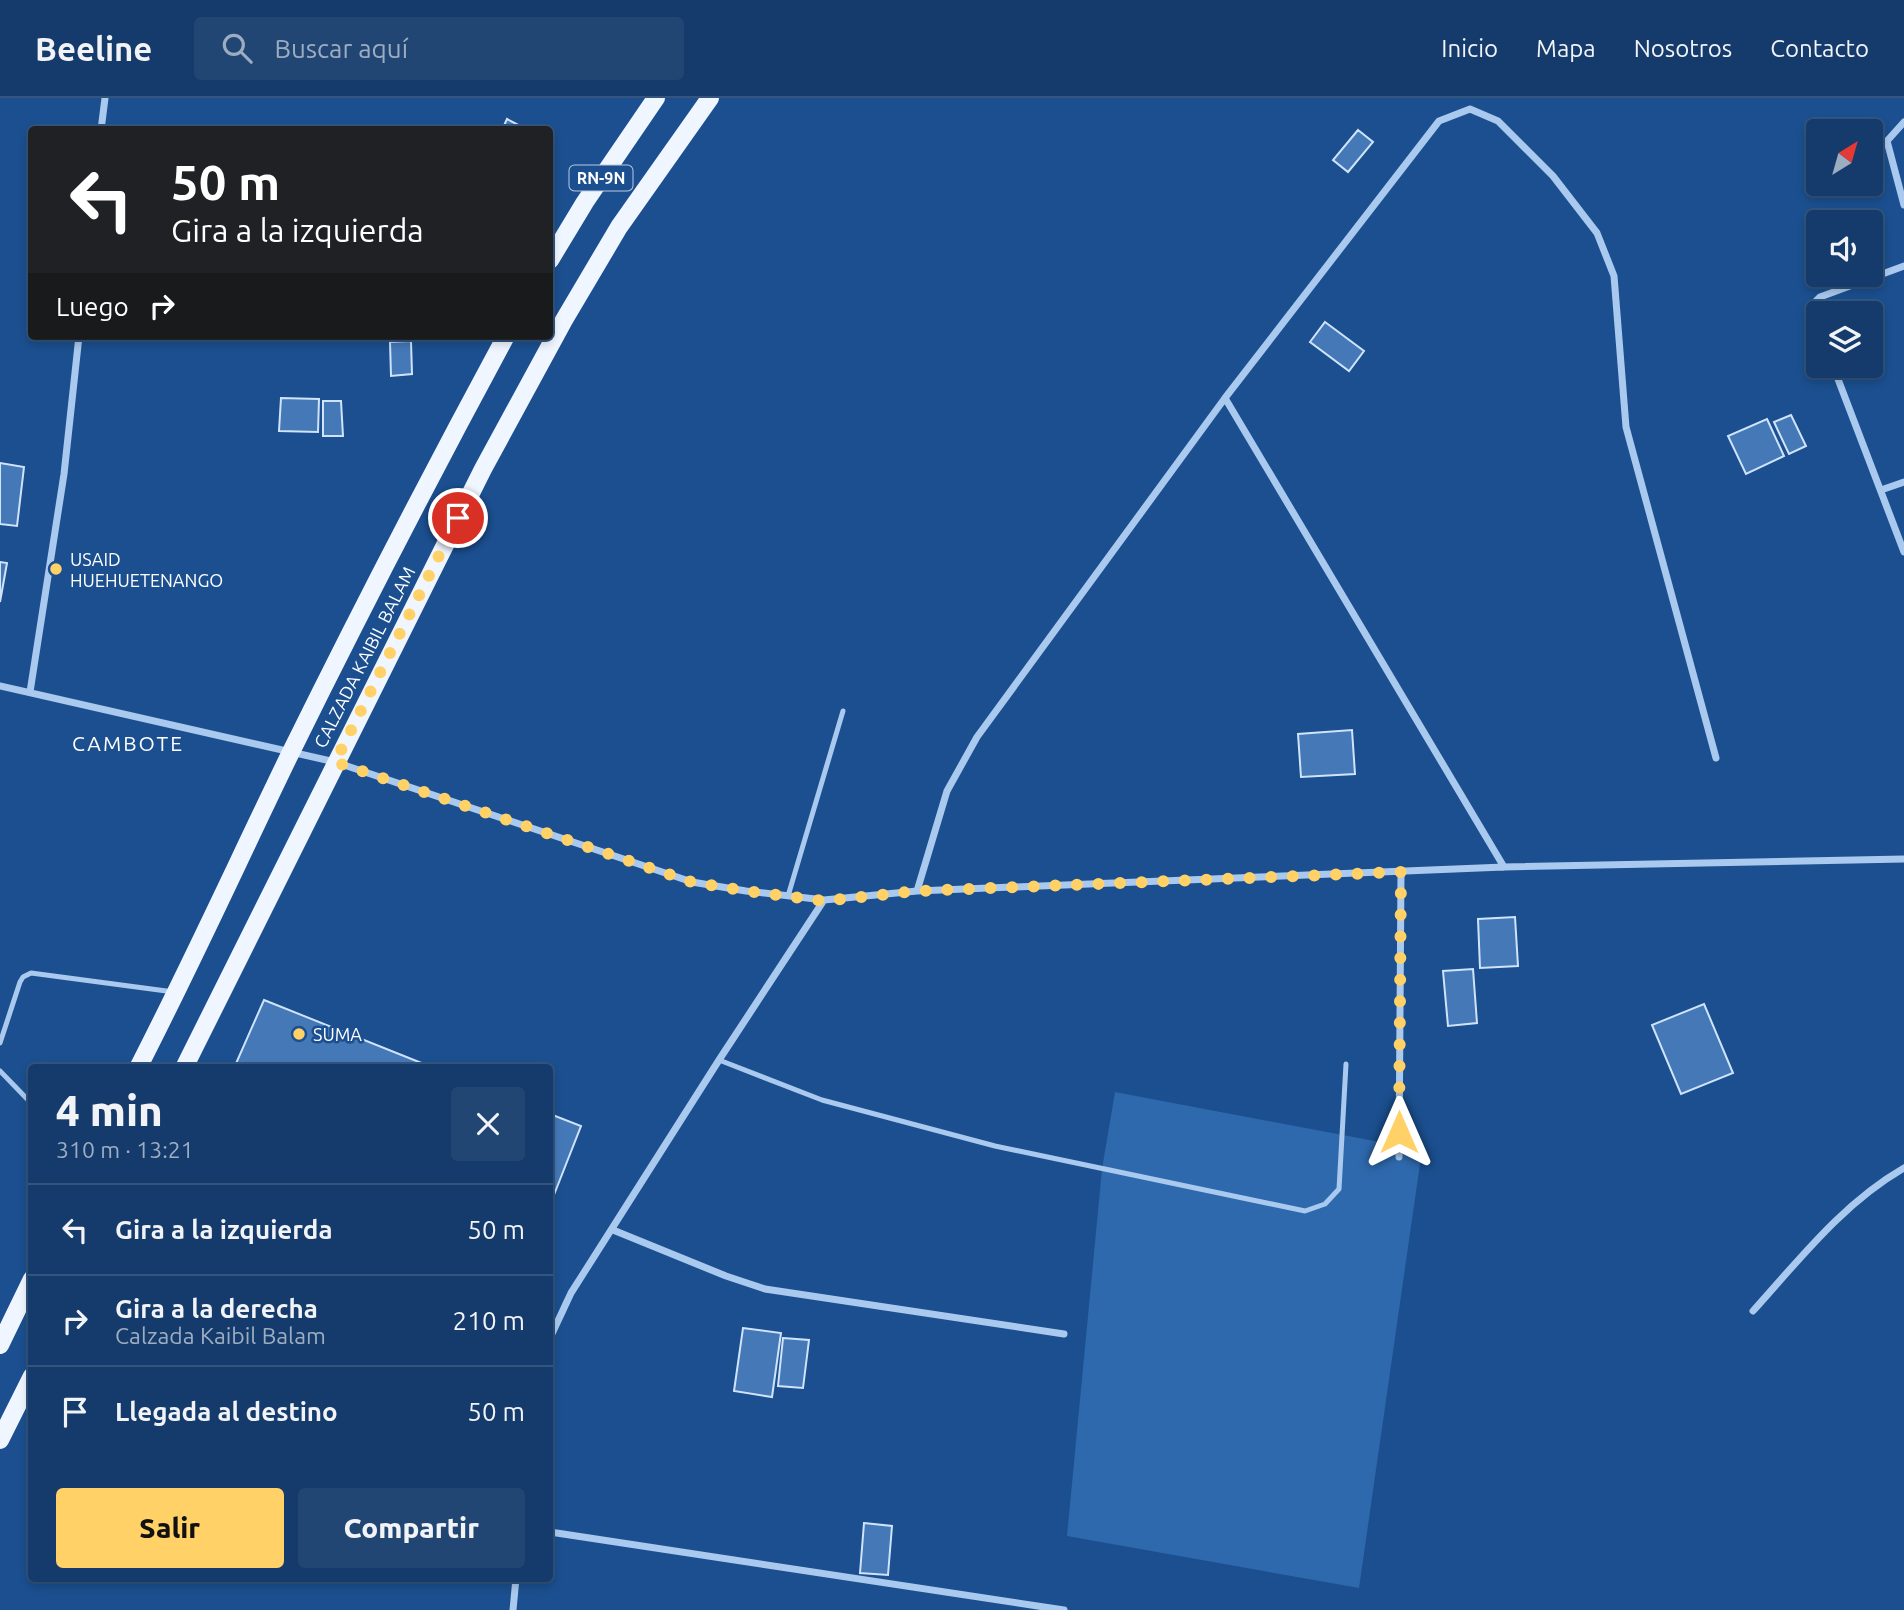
<!DOCTYPE html>
<html lang="es">
<head>
<meta charset="utf-8">
<style>
  :root { --surface:#143b6b; --page:#214673; --text:#f1f3f6; --muted:#9dadc1; --line:#33557e; --accent:#ffd166 }
  body { margin:0; font-family:Ubuntu,sans-serif; background:var(--page); color:var(--text); height:100vh; display:flex; flex-direction:column; font-size:26px; white-space:nowrap }
  * { box-sizing:border-box; margin:0 }
  p { font-size:23px; color:var(--muted) }
  .icon { flex:none; width:38px; height:38px; fill:none; stroke:currentColor; stroke-width:2; stroke-linecap:round; stroke-linejoin:round }
  .map { position:relative; flex:1; overflow:hidden }
  .sheet { position:absolute; left:28px; top:966px; width:525px; height:518px; display:flex; flex-direction:column; background:var(--surface); border-radius:7px; box-shadow:0 4px 10px #0003,0 0 0 2px var(--line) }
  .sheet>* { flex:none }
  .hud { position:absolute; left:28px; top:28px; width:525px; height:214px; border-radius:7px; box-shadow:0 4px 10px #0003,0 0 0 2px var(--line); background:#202124; color:#fff; overflow:hidden }
  .needle { width:46px; rotate:37deg }
  .tools { position:absolute; left:1806px; top:21px; display:grid; gap:14px }
  .tools a { display:grid; place-items:center; width:77px; height:77px; border-radius:7px; background:var(--surface); box-shadow:0 4px 10px #0003,0 0 0 2px var(--line); font-size:35px }
  .pin { position:absolute; display:grid; place-items:center; width:60px; height:60px; color:#fff; margin:-30px; border:4px solid #fff; border-radius:50%; box-shadow:0 2px 7px #0007 }
  .me { position:absolute; width:77px; margin:-38px; rotate:0deg; stroke-linejoin:round; filter:drop-shadow(0 0 5px #0008) }
  .turn { display:flex; align-items:center; gap:24px; height:147px; padding:0 28px; font-size:32px }
  .turn .icon { width:91px; height:91px; stroke-width:2.5 }
  .turn b { display:block; font-size:49px; line-height:60px }
  .then { display:flex; align-items:center; height:66px; padding:0 28px; background:#0003; gap:14px; font-size:26px }
  .round { display:grid; place-items:center; flex:none; width:74px; height:74px; border-radius:7px; background:var(--page) }
  .summary { display:flex; align-items:center; justify-content:space-between; height:119px; padding:0 28px }
  h1 { font-size:42px; font-weight:800; line-height:52px }
  .primary-button { display:flex; gap:14px; margin-top:auto; padding:14px 28px }
  .primary-button a { flex:1; height:80px; border-radius:7px; background:var(--accent); color:#111; font-size:28px; font-weight:800; line-height:80px; text-align:center }
  .primary-button a+a { background:var(--page); color:var(--text) }
  ul { padding:0; list-style:none }
  li { display:flex; align-items:center; gap:21px; height:91px; padding:0 28px; border-top:2px solid var(--line) }
  li div { flex:1 }
  li b { display:block; font-size:26px }
  li em { font-style:normal }
  header { display:flex; align-items:center; gap:42px; box-sizing:border-box; height:98px; padding:0 35px; background:var(--surface); border-bottom:2px solid var(--line) }
  header strong { font-size:33px }
  nav { display:flex; gap:38px; margin-inline-start:auto; font-size:24px }
  .search { width:490px; height:63px; background:var(--page); display:flex; align-items:center; gap:18px; box-sizing:border-box; padding:0 24px; border-radius:7px; color:var(--muted); font-size:26px }
  .map>svg:first-child { display:block }
</style>
</head>
<body>
<header>
<strong>Beeline</strong>
<div class="search"><svg class="icon" aria-label="search" viewBox="0 0 24 24"><circle cx="10" cy="10" r="6"/><path d="M15 15l6 6"/></svg>Buscar aquí</div>
<nav><a>Inicio</a><a>Mapa</a><a>Nosotros</a><a>Contacto</a></nav>
</header>
<div class="map">
<svg width="1904" height="1512" viewBox="0 0 1904 1512">
  <rect width="100%" height="100%" fill="#1b4f8f"/>
  <path fill="#2e69ad" d="M1115,994L1422,1052L1359,1490L1067,1438L1102,1071Z"/>
  <path fill="#4478b7" stroke="#cfe3fa" stroke-width="2" d="M507,21L528,32H502Z
    M1358,32L1373,44L1348,74L1333,62Z
    M1325,224L1364,253L1349,273L1310,244Z
    M288,238H330V240L288,239Z
    M411,243L412,276L391,278L390,244Z
    M281,300L319,301L318,334L279,333Z
    M323,303H341L343,338H323Z
    M1791,317L1806,348L1789,356L1774,324Z
    M1767,321L1784,358L1746,376L1728,338Z
    M0,365L24,369L17,428L0,426Z
    M0,464L7,465L0,504Z
    M1352,632L1355,676L1301,679L1298,636Z
    M1515,819L1518,868L1480,870L1478,821Z
    M1473,871L1477,925L1448,928L1443,873Z
    M264,902L434,970H234Z
    M1704,906L1733,975L1681,996L1652,927Z
    M550,1016L581,1028L550,1107Z
    M743,1230L781,1235L772,1299L734,1293Z
    M783,1240L809,1242L803,1290L778,1288Z
    M864,1425L892,1428L888,1477L860,1475Z"/>
  <g fill="none" stroke-linecap="round" stroke-linejoin="round">
    <path stroke="#a9c9ee" stroke-width="5" d="M788,798L843,613
      M0,945L20,884L23,879L31,875L174,894
      M719,962L822,1002L995,1048L1305,1113L1325,1106L1339,1091L1346,966
      M0,973L32,1006"/>
    <path stroke="#a9c9ee" stroke-width="7" d="M1904,24L1887,43L1904,107
      M101,32L105,0
      M1818,229L1812,207L1820,199L1904,168
      M1833,268L1904,454
      M1225,300L1504,769
      M1881,392L1904,384
      M0,588L335,664L692,784L746,793L824,802L917,793L1504,769L1904,761
      M30,594L64,376L79,238
      M917,793L947,693L977,639L1225,300L1439,23L1470,11L1498,23L1553,78L1597,135L1614,178L1626,329L1716,660
      M1399,1059L1401,774
      M613,1132L726,1178L765,1191L1064,1236
      M1753,1213C1799,1162 1843,1105 1904,1070
      M550,1240L571,1195L719,962L824,802
      M550,1434L1064,1512
      M513,1512L516,1480"/>
    <path stroke="#f0f6ff" stroke-width="18" d="M550,162L585,104L656,0
      M138,970C192,865 240,759 291,654C360,514 432,375 506,238
      M184,970L483,371L564,222L619,129L710,0
      M0,1247L32,1181
      M0,1342L32,1278"/>
  </g>
  <g fill="none" stroke-linecap="round" stroke-linejoin="round">
    <path stroke="#ffd166" stroke-width="12" stroke-dasharray="0 21.6" d="M458,420L335,664L692,784L746,793L824,803L917,793L1401,774L1399,1034"/>
  </g>
  <g fill="#ffd166" stroke="#1b4f8f" stroke-width="2.5">
    <circle cx="56" cy="471" r="7"/>
    <circle cx="299" cy="936" r="7"/>
  </g>
  <g text-anchor="middle" dominant-baseline="central" stroke-width="5" stroke-linejoin="round" paint-order="stroke">
    <rect fill="#1b4f8f" stroke="#bbcadd" stroke-width="2" x="569.5" y="67.5" width="63" height="25" rx="5"/>
    <g font-size="16" font-weight="bold" fill="#fff">
      <text x="601" y="80">RN-9N</text>
    </g>
    <g font-size="18" fill="#fff" stroke="#1b4f8f" text-anchor="start">
      <text x="70" y="461">USAID<tspan x="70" dy="21">HUEHUETENANGO</tspan></text>
      <text x="313" y="936">SUMA</text>
    </g>
    <g font-size="18" fill="#fff" stroke="#1b4f8f">
      <text transform="translate(364 559) rotate(-63)">CALZADA KAIBIL BALAM</text>
    </g>
    <g font-size="21" letter-spacing="2" fill="#fff" stroke="#1b4f8f">
      <text x="128" y="645">CAMBOTE</text>
    </g>
  </g>
</svg>
<div class="tools">
<a><svg class="needle" viewBox="-14 -14 28 28"><path d="M0-13l5 13h-10z" fill="#e53935"/><path d="M0 13l5-13h-10z" fill="#9dadc1"/></svg></a>
<a><svg class="icon" aria-label="sound" viewBox="0 0 24 24"><path d="M4 9h4l5-4v14l-5-4H4zM17 9q2 3 0 6"/></svg></a>
<a><svg class="icon" aria-label="layers" viewBox="0 0 24 24"><path d="M12 4l9 5-9 5-9-5zM3 14l9 5 9-5"/></svg></a>
</div>
<div class="pin" style="left:458px;top:420px;background:#d93025"><svg class="icon" aria-label="arrive" viewBox="0 0 24 24"><path d="M6 21V4h12l-3 4 3 4H6"/></svg></div>
<svg class="me" style="left:1399px;top:1034px" viewBox="-20 -20 40 40"><path d="M0-17L14 15 0 8-14 15z" fill="#ffd166" stroke="#fff" stroke-width="4"/></svg>
<div class="hud">
<div class="turn"><svg class="icon" aria-label="left" viewBox="0 0 24 24"><path d="M17 20v-9H6M10 6l-5 5 5 5"/></svg><div><b>50 m</b>Gira a la izquierda</div></div>
<div class="then">Luego<svg class="icon" aria-label="right" viewBox="0 0 24 24"><path d="M7 20v-9h11M14 6l5 5-5 5"/></svg></div>
</div>
<section class="sheet">
<div class="summary"><div><h1>4 min</h1><p>310 m · 13:21</p></div><a class="round"><svg class="icon" aria-label="close" viewBox="0 0 24 24"><path d="M6 6l12 12M18 6L6 18"/></svg></a></div>
<ul>
<li><svg class="icon" aria-label="left" viewBox="0 0 24 24"><path d="M17 20v-9H6M10 6l-5 5 5 5"/></svg><div><b>Gira a la izquierda</b></div><em>50 m</em></li>
<li><svg class="icon" aria-label="right" viewBox="0 0 24 24"><path d="M7 20v-9h11M14 6l5 5-5 5"/></svg><div><b>Gira a la derecha</b><p>Calzada Kaibil Balam</p></div><em>210 m</em></li>
<li><svg class="icon" aria-label="arrive" viewBox="0 0 24 24"><path d="M6 21V4h12l-3 4 3 4H6"/></svg><div><b>Llegada al destino</b></div><em>50 m</em></li>
</ul>
<div class="primary-button"><a>Salir</a><a>Compartir</a></div>
</section>
</div>
</body>
</html>
